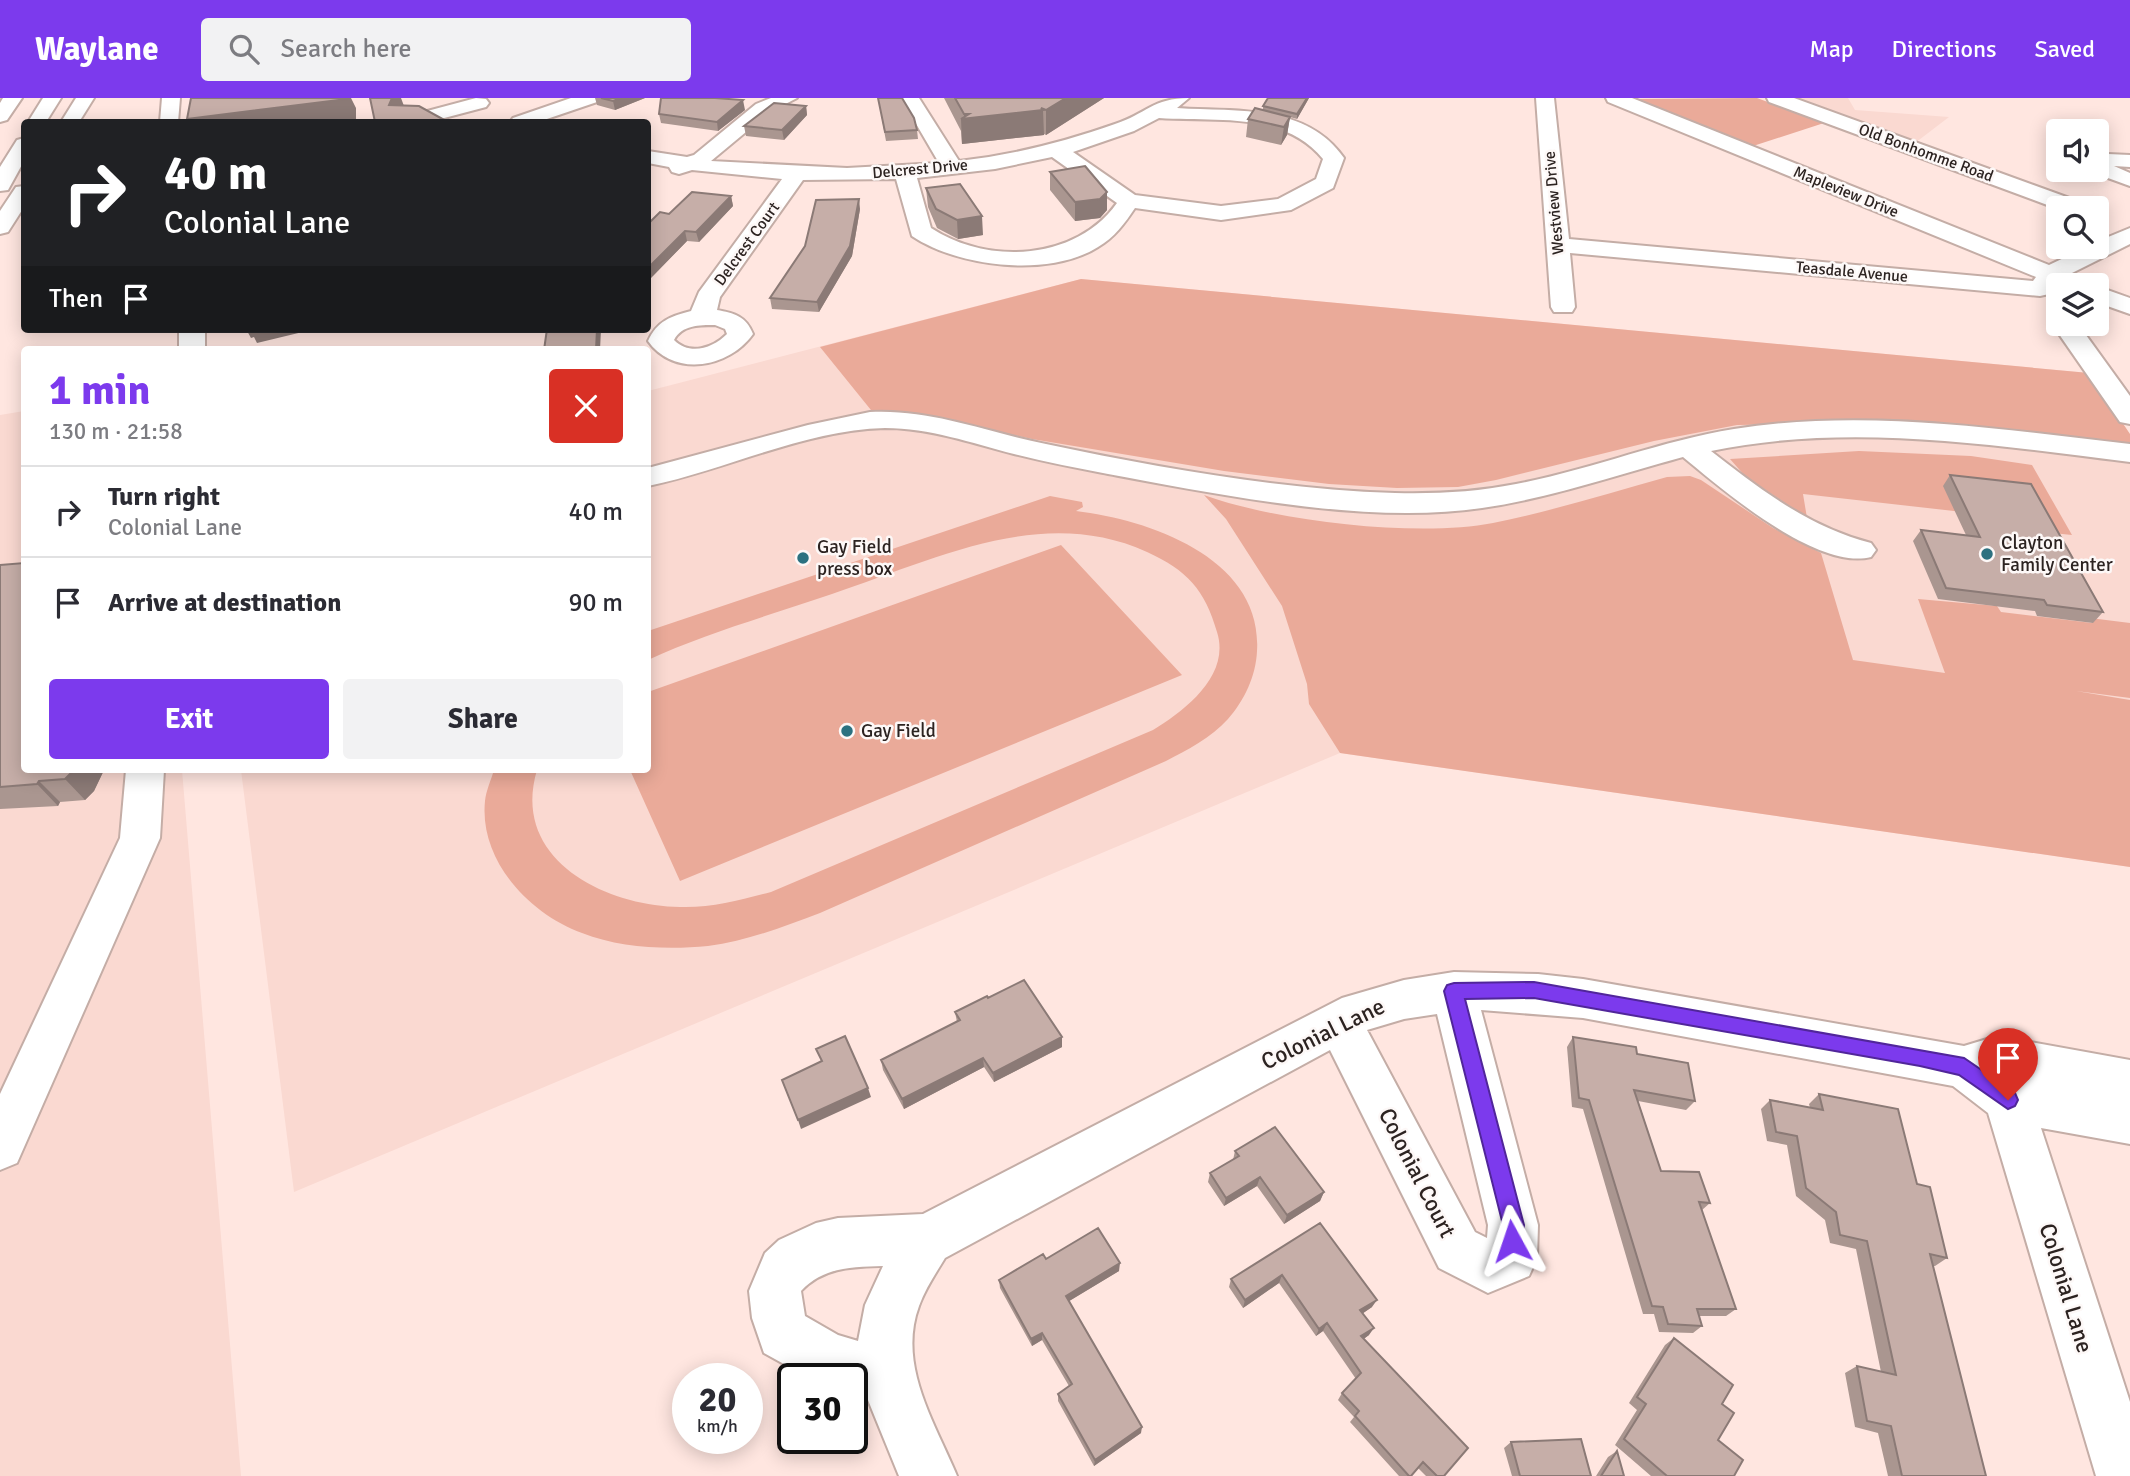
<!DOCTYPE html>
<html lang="en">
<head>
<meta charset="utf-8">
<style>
  :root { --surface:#fff; --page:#f2f2f3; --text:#2b2b33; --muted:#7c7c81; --line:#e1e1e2; --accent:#7c3aed }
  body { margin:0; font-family:Signika,sans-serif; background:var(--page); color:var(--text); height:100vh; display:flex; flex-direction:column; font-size:26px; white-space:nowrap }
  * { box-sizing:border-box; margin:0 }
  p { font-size:23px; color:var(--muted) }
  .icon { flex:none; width:38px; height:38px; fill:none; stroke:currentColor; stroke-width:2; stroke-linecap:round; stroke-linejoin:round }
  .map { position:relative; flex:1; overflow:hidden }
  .side { position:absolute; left:21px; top:248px; width:630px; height:427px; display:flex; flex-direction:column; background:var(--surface); border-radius:7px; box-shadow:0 4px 18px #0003 }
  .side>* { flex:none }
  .guide { position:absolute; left:21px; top:21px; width:630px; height:214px; border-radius:7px; box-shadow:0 4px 18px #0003; background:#202124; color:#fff; overflow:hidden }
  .fabs { position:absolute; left:2046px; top:21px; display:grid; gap:14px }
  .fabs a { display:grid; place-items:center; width:63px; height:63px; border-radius:7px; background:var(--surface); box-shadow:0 4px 18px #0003; font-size:35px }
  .speed { position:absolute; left:672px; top:1265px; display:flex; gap:14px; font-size:35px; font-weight:700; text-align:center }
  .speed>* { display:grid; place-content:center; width:91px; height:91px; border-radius:50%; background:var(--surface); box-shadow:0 4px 18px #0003; line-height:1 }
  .speed small { font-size:18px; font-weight:400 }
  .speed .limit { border:4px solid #111; border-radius:10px; background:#fff; color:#111 }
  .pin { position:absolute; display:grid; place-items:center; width:60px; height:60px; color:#fff; margin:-72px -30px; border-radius:50% 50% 50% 0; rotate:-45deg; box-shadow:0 0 7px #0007 }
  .pin .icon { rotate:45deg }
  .me { position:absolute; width:77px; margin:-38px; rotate:355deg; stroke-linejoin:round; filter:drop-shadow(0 0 5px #0008) }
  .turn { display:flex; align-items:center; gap:24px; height:147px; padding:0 28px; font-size:32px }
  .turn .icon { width:91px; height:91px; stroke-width:2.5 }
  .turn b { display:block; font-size:49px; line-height:60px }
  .then { display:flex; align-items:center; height:66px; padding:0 28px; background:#0003; gap:14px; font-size:26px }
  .round { display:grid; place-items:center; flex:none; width:74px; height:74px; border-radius:7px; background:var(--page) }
  .head { display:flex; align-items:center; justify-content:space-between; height:119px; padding:0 28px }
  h1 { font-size:42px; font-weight:700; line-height:52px; color:var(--accent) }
  .primary-button { display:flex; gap:14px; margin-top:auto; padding:14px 28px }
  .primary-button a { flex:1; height:80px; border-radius:7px; background:var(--accent); color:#fff; font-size:28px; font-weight:700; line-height:80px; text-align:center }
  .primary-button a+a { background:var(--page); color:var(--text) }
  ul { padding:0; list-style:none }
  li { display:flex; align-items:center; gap:21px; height:91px; padding:0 28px; border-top:2px solid var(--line) }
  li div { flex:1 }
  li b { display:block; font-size:26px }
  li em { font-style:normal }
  header { display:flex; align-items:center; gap:42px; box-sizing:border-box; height:98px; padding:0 35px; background:var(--accent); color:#fff }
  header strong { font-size:33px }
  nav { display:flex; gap:38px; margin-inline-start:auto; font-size:24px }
  .search { width:490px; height:63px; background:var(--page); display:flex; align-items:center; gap:18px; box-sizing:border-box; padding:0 24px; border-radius:7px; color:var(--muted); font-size:26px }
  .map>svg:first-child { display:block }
</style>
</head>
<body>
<header>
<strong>Waylane</strong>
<div class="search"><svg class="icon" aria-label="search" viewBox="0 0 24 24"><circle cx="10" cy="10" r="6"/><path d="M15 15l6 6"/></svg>Search here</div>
<nav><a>Map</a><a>Directions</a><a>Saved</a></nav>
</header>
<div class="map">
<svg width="2130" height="1378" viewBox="0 0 2130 1378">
  <rect width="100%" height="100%" fill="#ffe6e0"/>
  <path fill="#fad9d1" d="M1795,0H1848L1855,12L1949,19L1915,45Z
    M1081,181L2089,275L2130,338V769L1340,655L294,1094L241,672H648V293Z
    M24,313V672H182L241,1378H0V317Z"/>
  <path fill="#eaaa99" d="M1757,0L1824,25L1750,49L1632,1Z
    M1081,181L2089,275L2130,336V346L1840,325L1737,327L1654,343L1496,382L1458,389L1397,390L1329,386L1224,373L1032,341L923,317H875L820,249Z
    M1859,353L1971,358L2032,367L2072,437L2043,434L1954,413L1803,396L1807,420L1745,378L1730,361Z
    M1690,378L1701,382L1773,430L1821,455L1853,562L1945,575L1918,501L1997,508L2001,514L2092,525L2090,520L2130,525V600L2076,593L2130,602V769L1340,655L1309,606L1307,586L1282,508L1226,421L1204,397C1275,423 1418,440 1493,425C1552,413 1610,395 1667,379Z
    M1050,398L1082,404L1083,409L1076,413C1151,422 1263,461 1257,553C1256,578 1244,603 1228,621C1211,640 1187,652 1166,663L820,815C783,829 747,843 708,848C667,852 620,850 582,835C529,816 479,762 485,703C486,693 491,682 494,672H537C510,762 606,808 680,809C712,810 740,802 771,794L1153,632C1184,613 1231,578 1217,534C1205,492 1187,472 1147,454C1041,406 934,462 832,496C771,517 706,535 648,562V533Z
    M1061,447L1182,577L680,783L630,672H648V594Z"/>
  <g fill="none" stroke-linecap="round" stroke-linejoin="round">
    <defs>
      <path id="minor" d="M162,0H180L178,24H160Z
        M476,0L486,1L489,5L486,9L429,24H398L401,20Z
        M571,0H599L597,4L538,24H510L513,20Z
        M771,0H797L770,14L711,63L847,70L939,65L901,0H919L959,63C1013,57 1064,44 1115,26C1146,16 1153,0 1189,0L1177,10C1235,14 1306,5 1344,60L1333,90L1291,112L1221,122L1135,110C1125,125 1114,140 1098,149C1049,180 958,169 912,138L896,81L803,82L720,199L717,212C734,215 746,218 753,236C729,270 674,280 648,243C657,223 671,218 691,213L699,194L782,81L692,72L679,76L672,74L669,69L648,65V53L687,59L694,57L756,6ZM1159,20C1215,24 1284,13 1323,61L1316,81L1278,101L1221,108L1135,97L1073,54L1134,33ZM1052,59L1117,105C1076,163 987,167 931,130L917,80L995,71ZM715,227L725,231L727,236C713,250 690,258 674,242C682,227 699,227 715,227Z
        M1536,0H1554L1569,141L2033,183L2036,179L1608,4L1606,0H1632L2049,167L2087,149H2096V144L2130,130V146L2070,176L2074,181L2071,186L2055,187L2049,196L2040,198L1570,155L1575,209L1572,214H1554L1551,209Z
        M1767,0H1794L2083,105L2086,110L2058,111L1769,4Z
        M2108,56L2130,57V69L2114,68L2130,75V88L2097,76L2093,72H2096V62Z
        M2096,188L2130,200V216L2096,204Z
        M2058,220V226H2078L2130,298V326L2120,324L2052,226Z
        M179,231H205V252H179Z
        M870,314C932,311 986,334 1046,346C1160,370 1278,391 1395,395C1436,396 1476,394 1516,386C1590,372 1660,343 1734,331C1866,310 1998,331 2130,346V364C1991,347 1850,324 1711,353C1761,392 1809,429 1871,445L1876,452L1871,459C1817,473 1723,392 1683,359C1616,377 1551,400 1482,410C1367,427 1222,397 1108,376C1077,370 1045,364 1014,356C971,345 930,330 885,330C804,332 726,372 648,388V370L808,327Z
        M126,672H164L160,740L17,1065L0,1072V996L120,740Z
        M1454,874L1538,876L1583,881L1964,948L1997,938L2130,962V1046L2041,1030L2130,1304V1378H2096L1988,1015L1953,988L1583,920L1481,912L1538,1127L1537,1160L1529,1178L1488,1195L1439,1170L1330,952L945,1160C936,1175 925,1191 919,1208C897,1267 935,1325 957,1378H899L868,1302L852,1296V1281H811L764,1255L752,1220L749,1193L765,1155L779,1142L816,1125L838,1120L923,1116L1342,900L1404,882ZM1437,916L1488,1127L1487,1140L1475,1134L1367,932L1404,921ZM883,1168L865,1207L858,1243L838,1237L805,1218L801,1193C823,1169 852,1169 883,1168Z"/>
      <path id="highway" d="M3,0H22L7,22L0,24V5Z
        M43,0H61L46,24H28Z
        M76,0H94L79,24H61Z
        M24,40V63L8,92L0,93V69L17,42Z
        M24,88V109L8,134L0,136V113L16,89Z"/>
    </defs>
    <use href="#minor" stroke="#c4ada6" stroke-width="4"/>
    <use href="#highway" stroke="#c4ada6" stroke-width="4"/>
    <use href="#minor" fill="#fff" fill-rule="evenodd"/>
    <use href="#highway" fill="#fff" fill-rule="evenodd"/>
  </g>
  <path fill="#aa9690" d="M595,0H645L615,12L597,7Z
    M878,0L917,32L918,41L886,43Z
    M944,0H1104L1046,37L1044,36V37L962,46L961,33Z
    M1268,0H1309L1297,21L1290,19L1287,37L1281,47L1246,39L1248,21L1263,12V8Z
    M806,8L807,17L784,42L746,38L744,28Z
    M745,12L718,33L661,25L659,16Z
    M1050,74L1107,112L1100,120L1075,123L1050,92Z
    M926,90L983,137L958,141L937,130L928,109Z
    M731,98L733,108L699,144L687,143L648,183V126L669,116Z
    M860,111L852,158L819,214L772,211L770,200Z
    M1950,377L2103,514L2093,525L2037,518L2035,513L1938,501L1913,443L1921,432L1966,437L1943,388Z
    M0,467L104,672L94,693L85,702L60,704L58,708L0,711Z
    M988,900L1062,939V949L994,984L984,969L904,1011L883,972L881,962L957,924L955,914Z
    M1573,939L1637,956L1695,1003L1686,1012L1638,1003L1661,1073L1710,1105L1702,1112L1736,1211L1726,1218H1699L1702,1228L1693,1235L1659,1234L1654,1216H1643L1583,1011L1572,1009L1567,949Z
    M1819,996L1917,1086L1947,1160L1935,1168H1933L1986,1378H1888L1878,1335L1855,1329L1845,1275L1857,1268L1881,1274L1856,1151L1830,1145L1825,1122L1796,1098L1787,1047L1767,1043L1761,1011L1770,1002L1810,1010L1809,1006Z
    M1235,1053L1324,1094L1320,1103L1284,1126L1257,1088L1224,1108L1208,1084L1210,1075L1233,1062Z
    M1320,1125L1372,1209L1363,1215L1369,1237L1363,1241L1444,1378H1426L1418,1370L1411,1378H1399L1350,1324L1354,1319L1338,1302L1342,1295L1356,1281L1323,1233L1316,1238L1279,1185L1243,1210L1229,1189L1231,1181Z
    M1046,1161L1119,1173L1069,1203L1141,1335L1094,1368L1058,1303V1296L1069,1288L1042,1242L1032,1248L1000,1190L999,1182Z
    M1674,1240L1722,1306L1718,1342L1734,1378H1651L1615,1347L1637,1312L1629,1305L1665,1247Z
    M1511,1344L1591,1378H1512L1504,1350Z
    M1617,1353L1624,1378H1596L1608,1359Z"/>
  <path fill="#8b7a76" d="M347,0H351L356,10V24H188L187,21Z
    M392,0H401L407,16L389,7Z
    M621,0H645L615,12L613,3Z
    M1066,0H1104L1046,37V12Z
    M1307,0H1309L1297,21V16Z
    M743,2L745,12L718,33L717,24Z
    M806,8L807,17L784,42L782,32Z
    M1043,12L1044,37L962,46L961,21L964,20V16Z
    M1290,19L1287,37L1281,47L1284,29Z
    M1107,94V112L1100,120L1075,123V104Z
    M731,98L733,108L699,144L696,134Z
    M859,101L860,111L852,158L819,214L817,204Z
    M982,118L983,137L958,141L957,122Z
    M685,133L687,143L648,183V170Z
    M246,231H315L257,245L254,239L251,240Z
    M597,231H601L600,252H596Z
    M74,672H104L94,693L85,702L65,681Z
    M39,683L60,704L58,708L37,686Z
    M1062,939V949L994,984L993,975Z
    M983,960L984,969L904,1011L902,1001Z
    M868,990L871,999L801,1031L798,1022Z
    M1260,1079L1257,1088L1224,1108L1226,1100Z
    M1324,1094L1320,1103L1284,1126L1287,1117Z
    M1120,1165L1119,1173L1066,1205V1198Z
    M1282,1177L1279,1185L1243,1210L1245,1202Z
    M1377,1202L1372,1209L1356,1220L1360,1212Z
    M1327,1225L1323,1233L1316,1238L1319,1231Z
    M1374,1230L1369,1237L1357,1246L1361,1238Z
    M1042,1235V1242L1032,1248L1031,1241Z
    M1142,1329L1141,1335L1094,1368L1095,1362Z"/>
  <path fill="#c6aea8" stroke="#8b7a76" stroke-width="2" d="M191,0H347V1L187,21Z
    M370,0H392L389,7L419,8L448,24H375Z
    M601,0H621L613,3Z
    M661,0H715L743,2L717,24L659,16Z
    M878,0H902L914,20L917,32L885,34Z
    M955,0H1066L1046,12L1041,10L1043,12L961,21L969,16H964Z
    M1268,0H1307L1297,16L1263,8Z
    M774,5L806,8L782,32L744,28Z
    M1255,10L1290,19L1284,29L1248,21Z
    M1085,68L1107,94L1100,101L1075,104L1050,74Z
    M960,86L982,118L957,122L936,111L926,90Z
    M692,94L731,98L696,134L685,133L648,170V126L660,114L669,116Z
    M859,101L850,148L817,204L770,200L805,148L816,102Z
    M547,231H597L596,252H544Z
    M1950,377L2031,386L2103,514L2047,507L2044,502L1946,490L1921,432L1980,439Z
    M24,465V672H74L65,681L39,683L37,686L0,689V467Z
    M1024,882L1062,939L993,975L983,960L902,1001L881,962L960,922L955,914L987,898L988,900Z
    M845,938L868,990L798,1022L782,982L822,963L816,951Z
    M1573,939L1636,949L1637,956L1688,965L1695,1003L1634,992L1661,1073L1699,1074L1710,1105L1699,1104L1736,1211H1697L1702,1228L1668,1226L1663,1209L1652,1208L1589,1002L1579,1000Z
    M1819,996L1898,1011L1917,1086L1930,1089L1947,1160L1930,1156L1986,1378H1902L1891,1328L1867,1323L1857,1268L1896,1277L1867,1143L1840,1137L1836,1114L1806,1090L1797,1038L1776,1034L1770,1002L1823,1012Z
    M1275,1029L1324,1094L1287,1117L1260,1079L1226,1100L1210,1075L1239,1058L1235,1053Z
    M1320,1125L1377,1202L1360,1212L1374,1230L1361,1238L1468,1350L1444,1378H1437L1423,1364L1411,1378H1409L1355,1318L1359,1313L1342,1295L1361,1275L1327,1225L1319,1231L1282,1177L1245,1202L1231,1181Z
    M1098,1130L1120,1165L1066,1198L1142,1329L1095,1362L1058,1296L1072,1286L1042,1235L1031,1241L999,1182L1043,1156L1046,1161Z
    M1674,1240L1733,1287L1722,1306L1734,1315L1718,1342L1743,1362L1734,1378H1667L1624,1341L1646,1306L1637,1299Z
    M1581,1341L1591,1378H1520L1511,1344Z
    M1617,1353L1624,1378H1601Z"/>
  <path fill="#7c3aed" stroke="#51269a" stroke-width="2" d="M1534,884L1964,960L2015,995L2018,1002L2015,1008L2008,1011L1959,977L1920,968L1534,900L1465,901L1524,1127L1520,1151L1512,1154L1504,1151L1501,1143L1503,1127L1444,893L1447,887L1454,885Z"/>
  <g fill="#2c7180" stroke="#fdf8f7" stroke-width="2.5">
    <circle cx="1987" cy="456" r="7"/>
    <circle cx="803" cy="460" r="7"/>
    <circle cx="847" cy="633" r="7"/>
  </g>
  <g text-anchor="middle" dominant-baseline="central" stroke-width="5" stroke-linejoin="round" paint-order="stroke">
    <g font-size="16" fill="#2c2321" stroke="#fdf8f7">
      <text transform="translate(1926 55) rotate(20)">Old Bonhomme Road</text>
      <text transform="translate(920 71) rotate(-5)">Delcrest Drive</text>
      <text transform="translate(1846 94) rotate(22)">Mapleview Drive</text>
      <text transform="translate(1554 105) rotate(-95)">Westview Drive</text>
      <text transform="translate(747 146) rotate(-54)">Delcrest Court</text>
      <text transform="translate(1852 174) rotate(5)">Teasdale Avenue</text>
    </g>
    <g font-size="19" fill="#2c2321" stroke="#fdf8f7" text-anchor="start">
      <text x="2001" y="445">Clayton<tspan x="2001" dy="22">Family Center</tspan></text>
      <text x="817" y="449">Gay Field<tspan x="817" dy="22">press box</tspan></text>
      <text x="861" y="633">Gay Field</text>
    </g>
    <g font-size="23" fill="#2c2321" stroke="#fdf8f7">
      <text transform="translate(1323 936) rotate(-26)">Colonial Lane</text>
      <text transform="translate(1417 1075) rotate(63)">Colonial Court</text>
      <text transform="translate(2066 1190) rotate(73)">Colonial Lane</text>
    </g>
  </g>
</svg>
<div class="fabs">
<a><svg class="icon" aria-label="sound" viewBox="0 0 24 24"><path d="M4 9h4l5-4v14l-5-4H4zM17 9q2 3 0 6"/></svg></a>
<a><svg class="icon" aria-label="search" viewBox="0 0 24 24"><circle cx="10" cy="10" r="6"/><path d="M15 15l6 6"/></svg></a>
<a><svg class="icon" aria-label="layers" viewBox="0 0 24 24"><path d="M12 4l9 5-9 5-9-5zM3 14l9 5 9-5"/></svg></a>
</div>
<div class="speed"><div>20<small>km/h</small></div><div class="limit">30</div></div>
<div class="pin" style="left:2008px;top:1002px;background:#d93025"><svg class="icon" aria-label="arrive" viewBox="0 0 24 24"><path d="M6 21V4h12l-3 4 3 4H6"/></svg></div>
<svg class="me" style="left:1512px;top:1143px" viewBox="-20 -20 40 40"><path d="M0-17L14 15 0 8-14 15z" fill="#7c3aed" stroke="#fff" stroke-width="4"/></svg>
<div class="guide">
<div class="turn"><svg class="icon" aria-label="right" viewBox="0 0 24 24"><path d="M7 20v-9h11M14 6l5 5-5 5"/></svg><div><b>40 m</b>Colonial Lane</div></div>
<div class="then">Then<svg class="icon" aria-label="arrive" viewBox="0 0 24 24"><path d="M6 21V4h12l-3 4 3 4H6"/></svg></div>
</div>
<section class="side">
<div class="head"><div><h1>1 min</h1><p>130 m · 21:58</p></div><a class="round" style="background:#d93025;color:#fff"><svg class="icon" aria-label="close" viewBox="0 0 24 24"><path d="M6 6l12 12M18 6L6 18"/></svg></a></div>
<ul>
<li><svg class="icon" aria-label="right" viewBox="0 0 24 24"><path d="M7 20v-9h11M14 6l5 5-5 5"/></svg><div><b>Turn right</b><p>Colonial Lane</p></div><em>40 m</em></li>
<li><svg class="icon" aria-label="arrive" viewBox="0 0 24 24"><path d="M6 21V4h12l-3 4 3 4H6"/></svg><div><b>Arrive at destination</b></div><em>90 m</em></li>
</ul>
<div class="primary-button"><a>Exit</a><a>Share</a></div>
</section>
</div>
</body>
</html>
